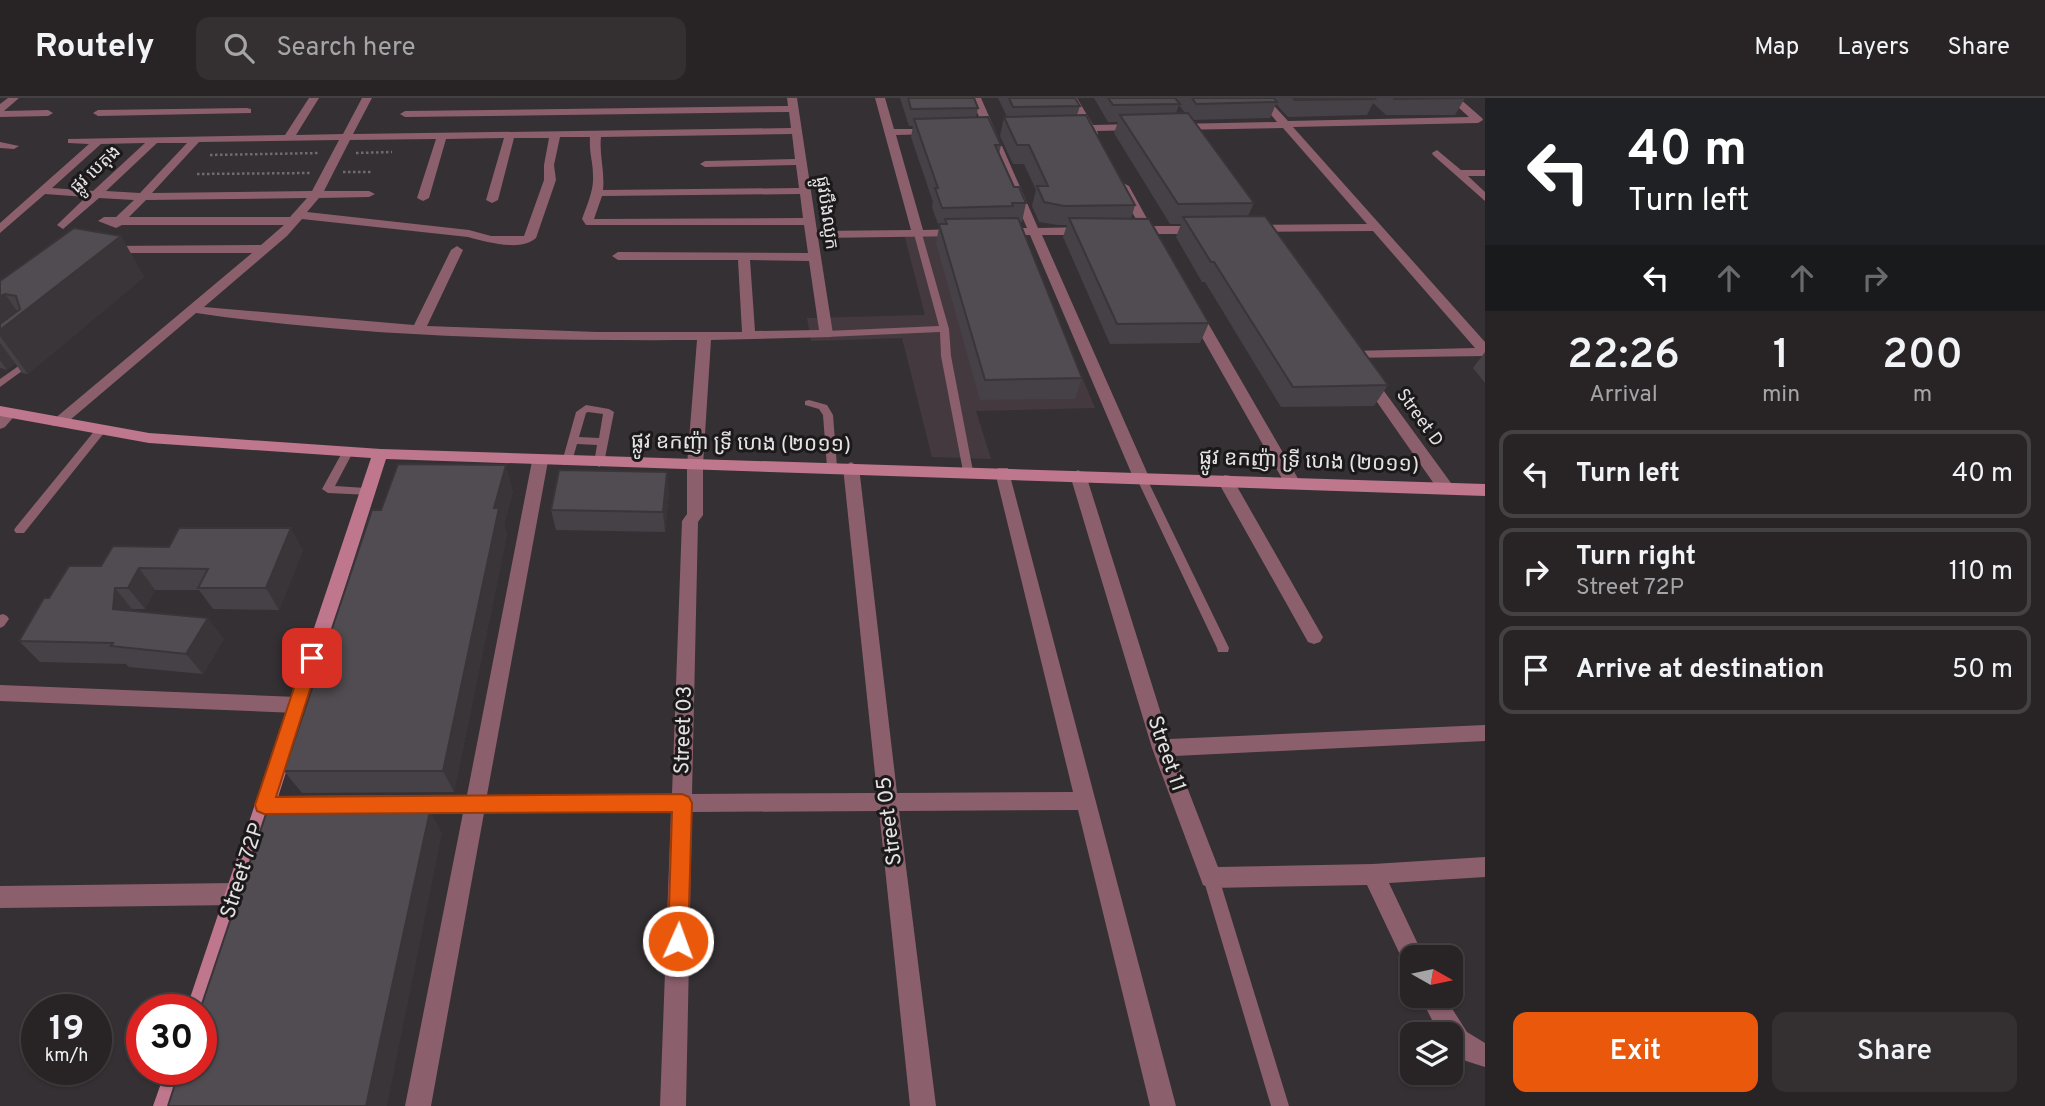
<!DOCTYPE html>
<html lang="en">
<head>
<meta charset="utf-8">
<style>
  :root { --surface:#282426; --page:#343032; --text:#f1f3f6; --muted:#a5a4a7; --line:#444143; --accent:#ea580c }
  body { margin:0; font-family:Overpass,"Noto Sans Khmer",sans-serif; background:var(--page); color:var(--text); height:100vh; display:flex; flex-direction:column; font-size:26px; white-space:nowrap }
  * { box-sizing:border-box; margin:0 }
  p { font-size:23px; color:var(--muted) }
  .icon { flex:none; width:38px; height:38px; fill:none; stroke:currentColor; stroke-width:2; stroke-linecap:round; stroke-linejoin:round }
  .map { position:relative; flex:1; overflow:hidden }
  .drawer { display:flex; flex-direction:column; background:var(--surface); width:560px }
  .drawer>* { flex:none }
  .guide { background:#202124; color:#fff; overflow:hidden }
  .needle { width:46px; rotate:99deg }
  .tools { position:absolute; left:1400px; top:847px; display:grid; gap:14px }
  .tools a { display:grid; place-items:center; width:63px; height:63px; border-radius:14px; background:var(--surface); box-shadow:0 2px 5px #0004,0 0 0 2px var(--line); font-size:35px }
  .speed { position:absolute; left:21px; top:896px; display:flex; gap:14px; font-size:35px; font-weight:700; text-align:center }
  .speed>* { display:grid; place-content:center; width:91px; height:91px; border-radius:50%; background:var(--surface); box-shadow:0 2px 5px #0004,0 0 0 2px var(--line); line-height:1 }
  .speed small { font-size:18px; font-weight:400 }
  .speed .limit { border:10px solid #d22; background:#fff; color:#111 }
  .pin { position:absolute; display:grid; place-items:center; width:60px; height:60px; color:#fff; margin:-30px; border-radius:14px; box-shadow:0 4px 10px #0006 }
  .me { position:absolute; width:77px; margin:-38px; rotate:2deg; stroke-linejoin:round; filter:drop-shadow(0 0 5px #0008) }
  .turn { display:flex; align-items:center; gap:24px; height:147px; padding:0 28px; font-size:32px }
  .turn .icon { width:91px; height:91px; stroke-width:2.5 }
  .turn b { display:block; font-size:49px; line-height:60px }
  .lanes { display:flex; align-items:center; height:66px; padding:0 28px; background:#0003; justify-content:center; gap:35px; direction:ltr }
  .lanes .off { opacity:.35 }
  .eta { display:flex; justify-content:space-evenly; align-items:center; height:119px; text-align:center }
  .eta b { font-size:42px; font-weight:600; line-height:49px }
  .action { display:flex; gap:14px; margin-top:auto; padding:14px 28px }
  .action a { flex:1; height:80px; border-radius:14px; background:var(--accent); color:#fff; font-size:28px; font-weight:600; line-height:80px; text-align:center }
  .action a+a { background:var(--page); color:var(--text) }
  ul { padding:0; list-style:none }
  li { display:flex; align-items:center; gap:21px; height:88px; margin:0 14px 10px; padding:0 14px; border:4px solid var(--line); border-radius:14px }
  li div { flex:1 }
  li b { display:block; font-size:26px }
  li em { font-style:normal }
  header { display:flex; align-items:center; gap:42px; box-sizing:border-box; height:98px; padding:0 35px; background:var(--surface); border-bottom:2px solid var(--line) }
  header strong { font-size:33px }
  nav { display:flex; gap:38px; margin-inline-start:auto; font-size:24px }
  .search { width:490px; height:63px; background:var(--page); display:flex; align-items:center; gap:18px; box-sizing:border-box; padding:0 24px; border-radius:14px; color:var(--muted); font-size:26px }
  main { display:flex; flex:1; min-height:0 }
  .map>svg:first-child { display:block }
</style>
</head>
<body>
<header>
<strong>Routely</strong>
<div class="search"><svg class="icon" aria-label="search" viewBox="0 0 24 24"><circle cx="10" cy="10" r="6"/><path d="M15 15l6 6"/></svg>Search here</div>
<nav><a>Map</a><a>Layers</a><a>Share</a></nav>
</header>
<main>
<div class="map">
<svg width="1485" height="1008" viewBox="0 0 1485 1008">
  <rect width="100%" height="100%" fill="#353033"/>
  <path fill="#44393f" d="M1020,131L1095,310L976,313L991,361L932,359L902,240L811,243L807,220L925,217L903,132Z"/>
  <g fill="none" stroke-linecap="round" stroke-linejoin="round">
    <path stroke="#706c6e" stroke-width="2.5" stroke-dasharray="2.5 2.5" stroke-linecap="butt" d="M356,55L392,54
      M210,57L320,55
      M343,74H373
      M197,76L311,75"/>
    <path fill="#8c5f6d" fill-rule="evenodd" d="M915,134L922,136L949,231L951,258L973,373L968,377L963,373L941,258L940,234L826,239L821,236L826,233L939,228L914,136Z
      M30,260L33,261V265L0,289V281Z
      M809,302L827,307L833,317L837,369L836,372L832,373L827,369L823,317L819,311L805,307V303Z
      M586,307L609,311L614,314L604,365L599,369L594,365L597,347L577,346L571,367H563L562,364L576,314ZM588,314L603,316L599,340L579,339L586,315Z
      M100,330L104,331V335L24,435H16L14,432L16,429L96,331Z
      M348,350L353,354L335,388L366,390L370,391L372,394L370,397L328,395L322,391L344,351Z
      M1141,375L1146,379L1229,550L1228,554H1218L1217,550L1136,379Z
      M3,516L7,518L9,521L4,528L0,530V517Z
      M1211,773L1216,775L1219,780L1289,1008H1271L1203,780L1206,775Z"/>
    <path fill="#8c5f6d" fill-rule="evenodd" d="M8,0H19L4,13L48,12L53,15L48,18L0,19V6Z
      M309,0H319L296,37L343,36L362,0H372L353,36L791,30L789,14L405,19L400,16L405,13L788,8L787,0H797L817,133L911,132L875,0H885L894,31H939V35L935,36L896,37L923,132L962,131L966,132V138L818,140L833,236L831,239L711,242L703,367V417L698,424L692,696L877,695L843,369L851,364L859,369L897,695L1073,694L995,374L998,370H1008L1176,1008H1150L1078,712L899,713L936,1008H910L879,713L692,714L686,1008H660L671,714L484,715L431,1008H405L463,715L264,716L257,714L254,707L257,700L264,698L467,697L532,363L540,358L548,363L487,697L672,696L682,423L687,416V367L697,242C530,243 361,239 196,215L63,328H53L51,325L53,322L252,155H106L102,154V148L261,147L284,127H122L116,130L98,123L104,119H116L134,102L99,100L63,131L57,127L59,125L86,99L45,96L0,135V125L89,46L68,45V41L285,37ZM792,36L795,61L705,63L700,66L705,69L796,67L799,90L603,92C605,73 599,57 601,39ZM560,39H590C589,57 593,62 593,78C594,92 587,107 582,121L586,127H804L808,155L618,154L612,158L618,162H738L742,234H597L427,228L463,152L457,148L451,152L414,227L204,209L287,138L302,121L468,139C487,144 521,154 536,140L556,82L554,67ZM504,40L486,102L492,105L498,102L514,40H549L544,67V82L524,138H491L469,132L307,114L319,100L369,99L375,96L369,93H324L350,42L436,41L417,100L423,103L429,100L446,41ZM339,42L312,93L152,95L199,44ZM145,45L93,93L52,90L101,46ZM157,45H187L140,95L106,93ZM800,96L803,120L594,121L602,98ZM307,100L290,119H129L146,102ZM750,162L809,163L819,232L755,233Z
      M971,0H981L1038,130L1088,129L1094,133L1088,137H1042L1149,379L1147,383L1141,384L1133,379L1030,137L1000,138L994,134L1000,130H1027Z
      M1067,0H1077L1093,27L1138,26L1143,29L1138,32L1097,33L1098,36L1093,39L1086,34L1068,33V29L1083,28Z
      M1257,0H1267L1288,23L1469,19L1448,0H1459L1482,20L1483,22L1478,25L1293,29L1485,244V258L1345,260V254L1350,253L1475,250L1373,133L1248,134L1246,131L1252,127L1367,126L1283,30L1173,32L1168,29L1173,26L1277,24Z
      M247,10L251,11V15L98,18L93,15L98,12Z
      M0,44L19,48L14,51L0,50Z
      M1437,52L1461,72H1485V78H1468L1485,94V103L1433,57L1432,55Z
      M1123,85L1129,88L1151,128H1200L1206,132L1200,136H1155L1158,140L1152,144L1148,143L1144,136L1129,135V129L1140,128L1117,88Z
      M1194,209L1201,213L1300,384L1298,388H1286L1284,384L1187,213Z
      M1368,277L1373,278L1451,385L1453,389L1451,393H1439L1361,281Z
      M10,310L17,315L5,329L0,331V317Z
      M1078,372L1086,377L1169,641L1485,627V643L1175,658L1218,769L1373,766L1485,759V779L1389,785L1424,859H1412V870L1405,867L1367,787L1211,790L1203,787L1152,650L1070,377Z
      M1225,377L1231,378L1320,534L1323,539L1320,544L1314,546L1308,544L1217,382Z
      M0,587L297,599L304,601L307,607L304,613L297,615L0,603Z
      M235,785L243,788L246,796L243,804L235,807L0,810V788Z
      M1420,898H1444L1467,934L1485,945V969L1466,963L1451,952V936H1439Z"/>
    <path fill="#be778d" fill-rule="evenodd" d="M0,308L149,335L381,351L1485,386V398L386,361L210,912L206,920L201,923V912H186L371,360L149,345L0,318Z
      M166,971H190L179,1008H153Z"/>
  </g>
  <path fill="#464146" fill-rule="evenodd" d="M900,0H974L978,10L976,19L1001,47L999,56L1014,89L1026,105L1022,124H1020L1082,280L1075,301L980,302L936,145L939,129L932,109L933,104L911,39L913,28H909Z
    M998,0H1075L1080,8L1077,17L1135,107L1131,121L1209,225L1200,245L1110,246L1063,139L1067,127H1058L1039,124L1032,108L1036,92L1024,66H1013L1000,38L1004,19H1007Z
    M1094,0H1465L1455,17H1386L1373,5L1367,17L1288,19L1276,6L1270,20L1193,22L1254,105L1248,118L1388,287L1374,308L1281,309L1205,184H1202L1176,139L1181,126H1170L1114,35L1118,24H1108ZM1179,7L1185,15H1176Z
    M121,138L144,179L28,276L22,275L15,265L7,272L0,270V183Z
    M1485,254V285L1473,270Z
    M513,393L504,427L507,436L454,694L302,695L284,673Z
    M669,394L665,434L556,432L551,412Z
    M303,452L279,512L213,511L199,492H155L145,511H132V512L224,541L203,576L129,569L126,566L40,564L19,543L49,500L101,468Z"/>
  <path fill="#393539" d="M121,138L144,179L28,276L0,238V198L5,196L20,217Z
    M0,245L15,265L7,272L0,262Z
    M506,367L513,393L504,427L507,436L454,694L443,673L494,410Z
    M667,374L669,394L665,434L663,414Z
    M291,430L303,452L279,512L266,490Z
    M139,470L155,492L145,511L128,490Z
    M115,490L132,511L131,532L113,511Z
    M208,520L224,541L203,576L186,556Z
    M430,713L442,735L387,1008H366Z"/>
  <path fill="#514c51" stroke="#393539" stroke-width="2" d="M908,0H974L978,10L911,11Z
    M1009,0H1075L1080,8L1013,9Z
    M1108,0H1175L1180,6L1113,7Z
    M1192,0H1274L1277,4L1196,6Z
    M1293,0H1374L1375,1L1295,2Z
    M1394,0H1465L1394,1Z
    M1188,15L1254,105L1178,106L1120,17Z
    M1086,17L1135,107L1064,108L1044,104L1037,88H1048L1029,47H1017L1004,19Z
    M988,19L1001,47H995L1014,89H1019L1026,105H1012L1013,108L942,110L935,90H938L914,21Z
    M1265,118L1388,287L1293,289L1214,164H1211L1183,119Z
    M1018,120L1082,280L985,282L939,126H947L945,121Z
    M1069,120L1149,121L1209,225L1117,226Z
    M74,130L121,138L0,232V226L20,211L16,198L5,196L0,198V183Z
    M398,366L506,367L494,410H499L443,673H284L372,412H381Z
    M559,372L667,374L663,414L551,412Z
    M179,430H291L266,490H198L208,471L139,470L128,490H115L113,511L208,520L186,556L111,548L113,545L19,543L44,500H49L69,468H101L113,448L169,449Z
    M430,713L366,1008H168L180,971H201V912H200L266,716Z"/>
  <path fill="#ea580c" stroke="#983908" stroke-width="2" d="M312,553L318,555L320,560L276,699L682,696L689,699L692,705L688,843L685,850L678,853L671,850L668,843L672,714L264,716L257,713L255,707L304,560L306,555Z"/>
  <g text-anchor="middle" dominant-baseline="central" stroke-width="6" stroke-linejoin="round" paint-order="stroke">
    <g font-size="18" fill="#e5e2e4" stroke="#1b191a">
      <text transform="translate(96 72) rotate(-43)">ផ្លូវ បេតុង</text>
      <text transform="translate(826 115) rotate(82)">ផ្លូវបឹងឈូក</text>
      <text transform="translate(1419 320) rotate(54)">Street D</text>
    </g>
    <g font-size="21" fill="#e5e2e4" stroke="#1b191a">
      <text transform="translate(741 346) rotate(1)">ផ្លូវ ឧកញ៉ា ទ្រី ហេង (២០១១)</text>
      <text transform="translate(1309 364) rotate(2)">ផ្លូវ ឧកញ៉ា ទ្រី ហេង (២០១១)</text>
      <text transform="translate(684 632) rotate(-88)">Street 03</text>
      <text transform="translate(1166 656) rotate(71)">Street 11</text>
      <text transform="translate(890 723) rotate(-97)">Street 05</text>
      <text transform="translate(243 773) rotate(-72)">Street 72P</text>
    </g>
  </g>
</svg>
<div class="tools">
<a><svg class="needle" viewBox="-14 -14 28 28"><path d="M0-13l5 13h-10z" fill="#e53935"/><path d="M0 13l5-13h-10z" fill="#a5a4a7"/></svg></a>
<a><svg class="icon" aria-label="layers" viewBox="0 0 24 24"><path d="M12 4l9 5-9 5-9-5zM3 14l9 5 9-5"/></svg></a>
</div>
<div class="speed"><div>19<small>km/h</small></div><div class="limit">30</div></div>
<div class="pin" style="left:312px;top:560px;background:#d93025"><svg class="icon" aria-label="arrive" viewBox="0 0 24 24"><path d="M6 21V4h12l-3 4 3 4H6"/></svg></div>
<svg class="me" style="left:678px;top:843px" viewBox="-20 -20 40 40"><circle r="17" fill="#ea580c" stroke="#fff" stroke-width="3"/><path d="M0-11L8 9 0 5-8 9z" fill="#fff"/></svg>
</div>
<section class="drawer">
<div class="guide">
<div class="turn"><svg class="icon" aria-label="left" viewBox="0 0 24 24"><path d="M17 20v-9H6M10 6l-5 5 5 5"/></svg><div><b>40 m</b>Turn left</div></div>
<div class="lanes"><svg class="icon" aria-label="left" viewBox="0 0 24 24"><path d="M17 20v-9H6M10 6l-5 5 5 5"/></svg><svg class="icon off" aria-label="ahead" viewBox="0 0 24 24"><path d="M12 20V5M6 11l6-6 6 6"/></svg><svg class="icon off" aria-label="ahead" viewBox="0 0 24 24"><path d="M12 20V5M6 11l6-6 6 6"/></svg><svg class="icon off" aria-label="right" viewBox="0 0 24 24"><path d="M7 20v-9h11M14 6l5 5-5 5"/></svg></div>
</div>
<div class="eta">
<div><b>22:26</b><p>Arrival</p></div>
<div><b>1</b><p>min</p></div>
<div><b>200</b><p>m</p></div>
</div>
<ul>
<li><svg class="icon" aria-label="left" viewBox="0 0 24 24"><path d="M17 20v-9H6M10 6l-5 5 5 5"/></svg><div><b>Turn left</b></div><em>40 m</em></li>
<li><svg class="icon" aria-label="right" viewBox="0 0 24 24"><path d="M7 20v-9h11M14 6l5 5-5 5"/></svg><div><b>Turn right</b><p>Street 72P</p></div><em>110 m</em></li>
<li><svg class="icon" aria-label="arrive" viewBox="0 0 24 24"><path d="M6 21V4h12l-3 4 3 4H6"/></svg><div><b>Arrive at destination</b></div><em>50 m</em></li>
</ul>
<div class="action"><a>Exit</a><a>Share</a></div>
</section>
</main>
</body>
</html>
